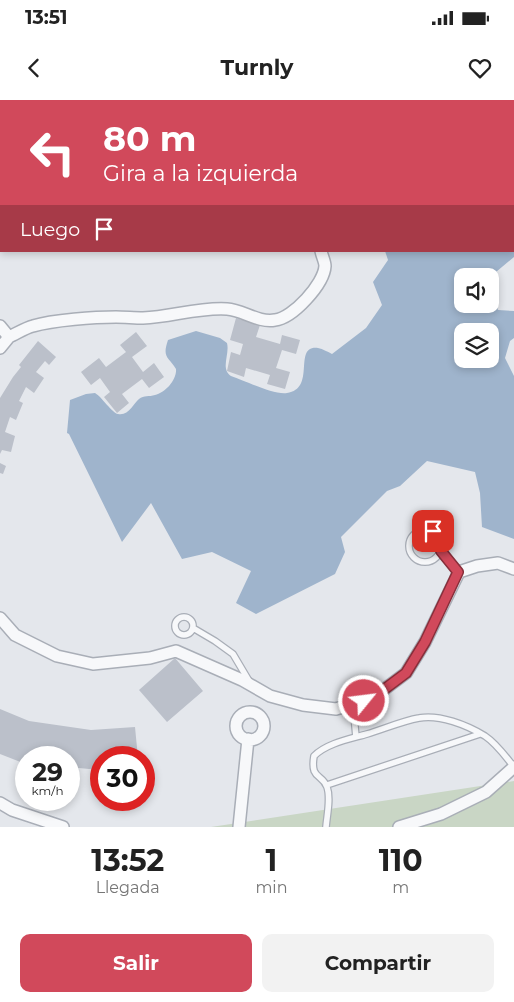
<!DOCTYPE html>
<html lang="es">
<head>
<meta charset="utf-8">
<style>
  :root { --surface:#fff; --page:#f2f2f2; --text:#222; --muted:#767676; --accent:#d1495b }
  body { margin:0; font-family:Montserrat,sans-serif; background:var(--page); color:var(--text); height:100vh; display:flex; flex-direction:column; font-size:19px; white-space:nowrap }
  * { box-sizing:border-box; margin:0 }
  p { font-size:16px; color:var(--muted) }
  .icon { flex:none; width:28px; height:28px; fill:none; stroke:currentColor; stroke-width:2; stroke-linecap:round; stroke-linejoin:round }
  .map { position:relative; height:727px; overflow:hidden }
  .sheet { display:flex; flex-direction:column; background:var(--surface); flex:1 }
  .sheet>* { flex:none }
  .hud { position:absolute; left:0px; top:0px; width:515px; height:152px; box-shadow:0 2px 8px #0003; background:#d1495b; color:#fff; overflow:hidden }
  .controls { position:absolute; left:454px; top:168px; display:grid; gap:10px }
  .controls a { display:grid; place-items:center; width:45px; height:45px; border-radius:10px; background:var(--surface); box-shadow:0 2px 8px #0003; font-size:25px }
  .speed { position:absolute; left:15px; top:646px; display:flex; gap:10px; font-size:25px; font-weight:700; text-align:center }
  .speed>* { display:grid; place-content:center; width:65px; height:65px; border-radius:50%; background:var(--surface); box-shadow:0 2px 8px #0003; line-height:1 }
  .speed small { font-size:12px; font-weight:400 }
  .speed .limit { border:8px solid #d22; background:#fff; color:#111 }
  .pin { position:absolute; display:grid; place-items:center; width:42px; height:42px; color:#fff; margin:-21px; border-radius:10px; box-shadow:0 2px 8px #0006 }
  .me { position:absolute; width:55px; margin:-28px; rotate:61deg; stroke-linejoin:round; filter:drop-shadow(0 0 4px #0008) }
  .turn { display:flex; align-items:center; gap:18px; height:105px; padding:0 20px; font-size:22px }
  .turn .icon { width:65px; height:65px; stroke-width:2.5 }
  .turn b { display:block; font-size:35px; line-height:42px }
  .then { display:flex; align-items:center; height:48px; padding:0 20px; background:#0003; gap:10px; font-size:19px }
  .eta { display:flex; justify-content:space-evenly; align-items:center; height:85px; text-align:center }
  .eta b { font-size:30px; font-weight:700; line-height:35px }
  .primary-button { display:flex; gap:10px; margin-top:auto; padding:10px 20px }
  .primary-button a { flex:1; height:58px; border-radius:10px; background:var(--accent); color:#fff; font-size:20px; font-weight:700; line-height:58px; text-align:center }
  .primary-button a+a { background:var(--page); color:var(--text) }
  .status { display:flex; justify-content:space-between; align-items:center; height:35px; padding:0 25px; background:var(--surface); direction:ltr }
  .status svg { height:14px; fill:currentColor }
  header { display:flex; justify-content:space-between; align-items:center; height:65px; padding:0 20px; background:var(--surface); font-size:22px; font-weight:700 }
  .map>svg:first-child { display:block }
</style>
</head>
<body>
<div class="status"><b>13:51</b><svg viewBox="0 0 49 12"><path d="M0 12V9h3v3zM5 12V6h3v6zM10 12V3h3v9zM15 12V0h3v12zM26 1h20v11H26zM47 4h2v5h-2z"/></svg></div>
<header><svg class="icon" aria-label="back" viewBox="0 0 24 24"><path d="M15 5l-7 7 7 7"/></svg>Turnly<svg class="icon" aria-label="heart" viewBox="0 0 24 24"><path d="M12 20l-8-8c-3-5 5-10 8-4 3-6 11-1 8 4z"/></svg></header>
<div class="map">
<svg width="514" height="727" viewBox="0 0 514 727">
  <rect width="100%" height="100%" fill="#e4e7ec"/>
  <path fill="#c9d6c5" d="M514,681V727H211Z"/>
  <path fill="#9fb4cc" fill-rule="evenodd" d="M352,0H514V157L490,177L462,176V204H490V189L498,210L514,211V238L510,241L505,258L514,276V439L482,427L480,393L475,372L427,361L400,386L387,391L341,437L345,452L335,474L256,514L236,503L251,471L212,452L182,459L151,403L122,442L69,334L67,333L70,300L86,294L95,293C102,297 112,313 118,314C129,316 133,304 139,299C144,295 149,297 155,295C165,293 177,280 176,269C168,256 162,258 168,240L196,231L220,238L227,243C230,254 220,269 231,276C246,281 273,295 287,293C317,289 292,245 318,248C323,249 328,252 332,254L366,228L382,205L373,182L388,160L385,151H514V1H351ZM462,231H490V259H462Z"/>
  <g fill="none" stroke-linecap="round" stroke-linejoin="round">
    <path stroke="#9fb4cc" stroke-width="4" d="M246,0L250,1
      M163,1L166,0
      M0,121H1"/>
  </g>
  <path fill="#bbc0ca" d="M236,218L260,225L256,237L280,244L282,235L300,240L296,254L282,250L276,268L290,272L285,289L267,284L270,275L246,268L244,277L227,271L231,252L240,255L243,244L230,240Z
    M136,232L147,246L132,257L143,272L154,263L164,277L149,288L142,279L122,294L129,303L117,313L104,297L110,292L100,278L91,285L81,272L99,258L106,267L126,252L120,245Z
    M38,241L56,257L49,265L45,261L36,272L44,278L34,293L26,287L19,301L23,303L16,320L10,317L5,332L15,336L11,352L2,350L0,354V298L13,277L21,267L19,265Z
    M0,363L6,366L3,374L0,373Z
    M175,558L203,591L167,622L139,590Z
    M0,609L29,621L91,630L135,627L138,658H101V668L89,669L69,667V658H26V663H23L0,654Z"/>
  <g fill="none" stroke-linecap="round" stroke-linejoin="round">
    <defs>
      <path id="service" d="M409 446a16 16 0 1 1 32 0a16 16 0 1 1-32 0Z
        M441,451L459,472
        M175 526a9 9 0 1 1 18 0a9 9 0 1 1-18 0Z
        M193,528L215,541L233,554L249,581
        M353,605L356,637
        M327,685L480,634
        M326,727C327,715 331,698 327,687C322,673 310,680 314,656C327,643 350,639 367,634C384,629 402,621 419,618C439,614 467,625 485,636C497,644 505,656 514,667"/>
      <path id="minor" d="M269,1L270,0
        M0,226L9,237L0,248
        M9,237C16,234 25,228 33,226C53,220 95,217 116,217C125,217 134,218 143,218C171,217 199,207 227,209C243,210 258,223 275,220C293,218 324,184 325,166C325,162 322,156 321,151
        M0,518L15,535L57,556L93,564L150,558L176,551L242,580L270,596L303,605L336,609L374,597L406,573L425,542L459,472L477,466L498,463L514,469
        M236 626a14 14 0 1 1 28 0a14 14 0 1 1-28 0Z
        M0,703L12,710L63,727
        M239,727L248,639
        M399,727L441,714L486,692L514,667"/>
    </defs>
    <use href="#service" stroke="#a9aeb7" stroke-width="8"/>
    <use href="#minor" stroke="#a9aeb7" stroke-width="14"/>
    <use href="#service" stroke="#f7f8fa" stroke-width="5.5"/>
    <use href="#minor" stroke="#f7f8fa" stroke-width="11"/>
  </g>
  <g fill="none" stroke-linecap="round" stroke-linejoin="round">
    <defs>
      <path id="route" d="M364,601L374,597L406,573L425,542L458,472L441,451L440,440L433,431"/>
    </defs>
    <use href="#route" stroke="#882f3b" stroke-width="12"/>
    <use href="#route" stroke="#d1495b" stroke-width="9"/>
  </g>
</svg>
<div class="controls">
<a><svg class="icon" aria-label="sound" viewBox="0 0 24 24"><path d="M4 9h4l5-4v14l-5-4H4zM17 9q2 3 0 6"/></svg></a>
<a><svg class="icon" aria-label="layers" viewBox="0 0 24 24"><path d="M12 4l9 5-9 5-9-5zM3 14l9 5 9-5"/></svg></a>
</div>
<div class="speed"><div>29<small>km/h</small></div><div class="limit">30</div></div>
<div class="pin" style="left:433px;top:431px;background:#d93025"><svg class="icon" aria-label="arrive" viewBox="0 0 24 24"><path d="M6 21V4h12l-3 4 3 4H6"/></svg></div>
<svg class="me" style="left:364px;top:601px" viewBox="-20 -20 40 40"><circle r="17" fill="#d1495b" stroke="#fff" stroke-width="3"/><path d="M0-11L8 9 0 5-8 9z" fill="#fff"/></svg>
<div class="hud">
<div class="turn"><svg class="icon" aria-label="left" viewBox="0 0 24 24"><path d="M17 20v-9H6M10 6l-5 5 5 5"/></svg><div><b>80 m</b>Gira a la izquierda</div></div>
<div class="then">Luego<svg class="icon" aria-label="arrive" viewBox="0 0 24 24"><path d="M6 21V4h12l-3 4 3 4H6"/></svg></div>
</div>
</div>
<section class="sheet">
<div class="eta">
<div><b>13:52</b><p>Llegada</p></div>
<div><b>1</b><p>min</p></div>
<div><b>110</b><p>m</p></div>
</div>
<div class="primary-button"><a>Salir</a><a>Compartir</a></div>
</section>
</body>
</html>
